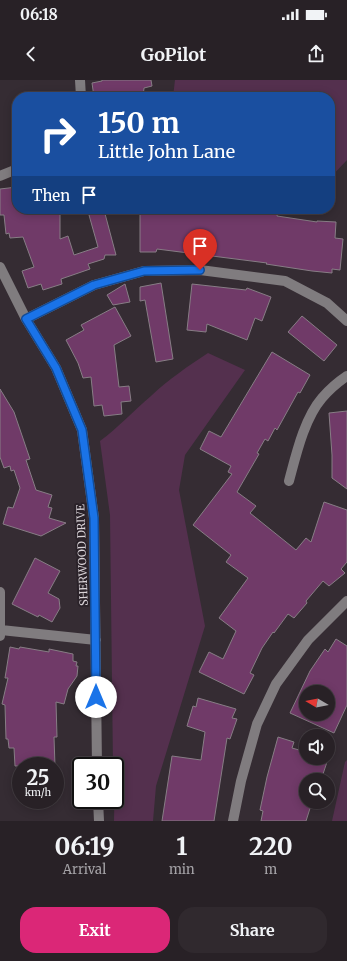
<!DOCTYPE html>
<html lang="en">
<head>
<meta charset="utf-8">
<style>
  :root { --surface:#282126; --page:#30292e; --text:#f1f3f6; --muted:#a5a3a7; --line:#443e43; --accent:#db2777 }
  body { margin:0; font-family:Merriweather,serif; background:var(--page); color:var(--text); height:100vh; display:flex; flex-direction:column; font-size:15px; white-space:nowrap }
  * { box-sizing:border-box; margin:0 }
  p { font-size:13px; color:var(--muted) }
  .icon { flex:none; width:22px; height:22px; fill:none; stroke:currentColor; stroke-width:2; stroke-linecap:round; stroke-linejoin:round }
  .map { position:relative; height:741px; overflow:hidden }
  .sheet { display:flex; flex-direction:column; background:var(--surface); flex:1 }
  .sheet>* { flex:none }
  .guide { position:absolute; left:12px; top:12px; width:323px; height:122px; border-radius:16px; box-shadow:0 2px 10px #0003,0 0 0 1px var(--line); background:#1a4fa0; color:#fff; overflow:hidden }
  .needle { width:26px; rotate:280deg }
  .buttons { position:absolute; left:299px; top:605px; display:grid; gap:8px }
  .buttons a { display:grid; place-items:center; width:36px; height:36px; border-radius:50%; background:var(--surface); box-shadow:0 2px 10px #0003,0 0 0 1px var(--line); font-size:20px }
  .speed { position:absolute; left:12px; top:677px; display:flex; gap:8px; font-size:20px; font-weight:700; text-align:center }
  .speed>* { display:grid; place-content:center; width:52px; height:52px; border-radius:50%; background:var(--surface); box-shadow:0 2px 10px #0003,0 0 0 1px var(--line); line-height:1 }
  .speed small { font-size:10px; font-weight:400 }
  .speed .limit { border:2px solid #111; border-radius:6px; background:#fff; color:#111 }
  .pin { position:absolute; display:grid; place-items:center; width:34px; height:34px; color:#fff; margin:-41px -17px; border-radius:50% 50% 50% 0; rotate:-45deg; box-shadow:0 0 4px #0007 }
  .pin .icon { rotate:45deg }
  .me { position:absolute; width:44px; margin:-22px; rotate:0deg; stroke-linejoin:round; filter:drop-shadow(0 0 3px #0008) }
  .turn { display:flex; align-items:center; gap:14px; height:84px; padding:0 20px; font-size:18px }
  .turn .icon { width:52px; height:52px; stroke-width:2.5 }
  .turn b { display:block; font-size:28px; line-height:34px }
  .then { display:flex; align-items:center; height:38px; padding:0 20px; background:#0003; gap:8px; font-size:15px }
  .eta { display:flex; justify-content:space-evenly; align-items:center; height:68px; text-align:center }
  .eta b { font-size:24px; font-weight:700; line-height:28px }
  .button { display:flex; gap:8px; margin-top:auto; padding:8px 20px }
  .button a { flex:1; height:46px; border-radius:16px; background:var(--accent); color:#fff; font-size:16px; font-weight:700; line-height:46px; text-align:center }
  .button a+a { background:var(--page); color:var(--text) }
  .status { display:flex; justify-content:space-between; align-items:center; height:28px; padding:0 20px; background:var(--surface); direction:ltr }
  .status svg { height:11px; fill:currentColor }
  header { display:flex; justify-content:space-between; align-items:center; height:52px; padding:0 20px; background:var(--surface); font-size:18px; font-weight:700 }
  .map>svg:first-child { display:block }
</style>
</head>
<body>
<div class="status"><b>06:18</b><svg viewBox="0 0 49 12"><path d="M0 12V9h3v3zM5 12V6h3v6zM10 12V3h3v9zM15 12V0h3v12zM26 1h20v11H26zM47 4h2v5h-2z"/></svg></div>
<header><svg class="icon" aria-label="back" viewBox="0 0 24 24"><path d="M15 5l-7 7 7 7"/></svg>GoPilot<svg class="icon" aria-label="share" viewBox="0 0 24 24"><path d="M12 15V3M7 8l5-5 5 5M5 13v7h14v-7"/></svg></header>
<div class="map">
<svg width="347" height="741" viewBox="0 0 347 741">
  <rect width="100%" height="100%" fill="#352c33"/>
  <path fill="#54304e" d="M175,0H347V80L330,98V17H173Z
    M208,273L245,290L185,375L179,410L205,546L156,706L153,741H114L115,686H113L110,435L100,361C119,347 133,331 151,316C168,300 188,286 208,273Z
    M347,680V741H332L345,682Z"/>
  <path fill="#703a68" stroke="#877d85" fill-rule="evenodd" d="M102,0H151L152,6L144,8L143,17H118V13L94,17L92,3L102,1Z
    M17,107V129H60V159L68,156L74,175L98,167L89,135L104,130L116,175H105L104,179L88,184L90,189L61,199L62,204L43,210L41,204L28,208L22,191L34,187L23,157L10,158L9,153L6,154L4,135H0V109Z
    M224,129H278L277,136L317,142V141L336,142L335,158L343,159L340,190L332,189V193L312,191L266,184L267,183L157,169L156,172H140V130L223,132Z
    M161,203L173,279L156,282L145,220L140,221V207Z
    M125,204L130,222L113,225L107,215Z
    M192,204L246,210L247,208L271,217L262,241L255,238L247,260L207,244L206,252L187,250Z
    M115,227L131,256L114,265L119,307L129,306L131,321L121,322L122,334L104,336L102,325L94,326L91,297L83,298L78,283L66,260L84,250L81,245Z
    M302,236L337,265L324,281L288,252Z
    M272,272L310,295L300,313L298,312L277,350L275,348L268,361L265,359L257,373L259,374L237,412L256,426L250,433L296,470L306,458L311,462L324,422L347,430V482L341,489L345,493L329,506L323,501L306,521L307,523L294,538L288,534L274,553L273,552L262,568L250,593L254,595L244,614L199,592L209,572L223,579L236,551L219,538L248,498L226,482L231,475L193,445L232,394L228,392L231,386L200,369L209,351L221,357Z
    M0,309L14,332L30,379L26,380L36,410L52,415L48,427L52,428L49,438L66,443L41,456L3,444L8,427L13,428L20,408L14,390L11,391L10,386L4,388L0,377Z
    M347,331V409L332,398V375L329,333Z
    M35,478L60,491L48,513L59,519L60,528L52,542L39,535L38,537L12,524Z
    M336,559L347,566V625L334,653L290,633L310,591L325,569L328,572ZM306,612H328V634H306Z
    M10,567L19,569L20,567L49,572V569L73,574V581L77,582L76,586H78L77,596L68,609L64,624L56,622L57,657H54L55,686H15L14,668H9L8,659H6L5,625L2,624L8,598H5Z
    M198,618L236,629L232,638L237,639L230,659L227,658L214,741H162L172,676L201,680L205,652L187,646L193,626L196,627Z
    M278,657L294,662L292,668L306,672V678H324L328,679L321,700H306V722H312L306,741H261L263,731L260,730L267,697Z"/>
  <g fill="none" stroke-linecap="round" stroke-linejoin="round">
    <path stroke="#807c7f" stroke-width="10" d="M80,0L81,17
      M0,96L17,89
      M0,187L26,239L56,288L82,350L94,438L97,686
      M26,239L94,205L144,191L200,190L285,201L327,223L347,241
      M289,401C296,375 304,339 322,318C329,310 338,302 347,296
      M0,512V556
      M1,550L96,560
      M98,720L99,741
      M233,741L241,701L257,644L276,604L308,560L347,521"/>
  </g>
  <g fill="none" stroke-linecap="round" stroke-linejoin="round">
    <defs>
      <path id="route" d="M96,617L94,438L82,350L56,288L26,239L94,205L144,191L200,190"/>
    </defs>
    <use href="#route" stroke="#114b97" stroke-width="10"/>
    <use href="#route" stroke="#1a73e8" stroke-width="7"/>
  </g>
  <g text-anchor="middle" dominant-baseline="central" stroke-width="4" stroke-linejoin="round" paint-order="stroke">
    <g font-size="11" fill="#d8d2d7" stroke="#2a2229">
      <text transform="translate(82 475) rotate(-92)">SHERWOOD DRIVE</text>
    </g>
  </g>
</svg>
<div class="buttons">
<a><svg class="needle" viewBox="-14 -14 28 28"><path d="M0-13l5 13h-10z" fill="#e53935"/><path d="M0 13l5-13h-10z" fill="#a5a3a7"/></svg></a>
<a><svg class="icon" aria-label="sound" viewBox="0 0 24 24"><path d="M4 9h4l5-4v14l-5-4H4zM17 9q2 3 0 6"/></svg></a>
<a><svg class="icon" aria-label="search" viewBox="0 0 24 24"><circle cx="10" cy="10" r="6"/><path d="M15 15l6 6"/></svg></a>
</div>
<div class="speed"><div>25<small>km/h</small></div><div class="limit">30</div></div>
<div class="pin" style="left:200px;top:190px;background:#d93025"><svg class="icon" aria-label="arrive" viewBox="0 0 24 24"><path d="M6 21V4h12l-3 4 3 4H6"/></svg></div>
<svg class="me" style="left:96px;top:617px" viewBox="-20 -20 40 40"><circle r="19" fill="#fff"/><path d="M0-13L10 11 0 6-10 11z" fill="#1a73e8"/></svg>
<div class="guide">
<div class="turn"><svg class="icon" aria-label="right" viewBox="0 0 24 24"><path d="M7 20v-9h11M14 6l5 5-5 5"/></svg><div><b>150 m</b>Little John Lane</div></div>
<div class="then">Then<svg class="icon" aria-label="arrive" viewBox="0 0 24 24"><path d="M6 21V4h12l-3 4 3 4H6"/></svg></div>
</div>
</div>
<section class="sheet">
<div class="eta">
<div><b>06:19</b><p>Arrival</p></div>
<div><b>1</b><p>min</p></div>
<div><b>220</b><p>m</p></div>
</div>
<div class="button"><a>Exit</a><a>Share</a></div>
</section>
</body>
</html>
